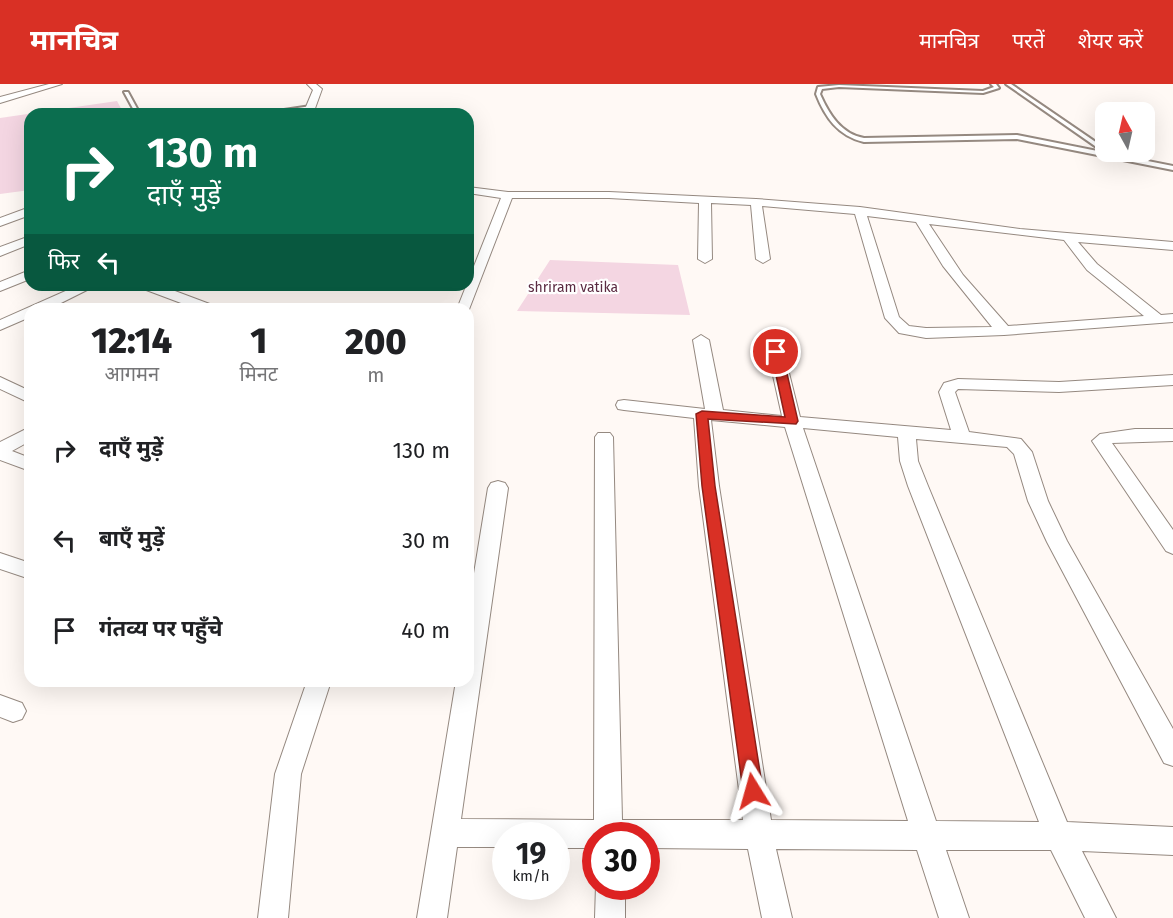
<!DOCTYPE html>
<html lang="hi">
<head>
<meta charset="utf-8">
<style>
  :root { --surface:#fff; --page:#f6f6f6; --text:#202124; --muted:#757577; --accent:#d93025 }
  body { margin:0; font-family:"Fira Sans","Noto Sans Devanagari",sans-serif; background:var(--page); color:var(--text); height:100vh; display:flex; flex-direction:column; font-size:22px; white-space:nowrap }
  * { box-sizing:border-box; margin:0 }
  p { font-size:20px; color:var(--muted) }
  .icon { flex:none; width:33px; height:33px; fill:none; stroke:currentColor; stroke-width:2; stroke-linecap:round; stroke-linejoin:round }
  .map { position:relative; flex:1; overflow:hidden }
  .side { position:absolute; left:24px; top:219px; width:450px; height:384px; display:flex; flex-direction:column; background:var(--surface); border-radius:18px; box-shadow:0 6px 24px #0002 }
  .side>* { flex:none }
  .guide { position:absolute; left:24px; top:24px; width:450px; height:183px; border-radius:18px; box-shadow:0 6px 24px #0002; background:#0b6e4f; color:#fff; overflow:hidden }
  .needle { width:39px; rotate:352deg }
  .controls { position:absolute; left:1095px; top:18px; display:grid; gap:12px }
  .controls a { display:grid; place-items:center; width:60px; height:60px; border-radius:12px; background:var(--surface); box-shadow:0 6px 24px #0002; font-size:30px }
  .speed { position:absolute; left:492px; top:738px; display:flex; gap:12px; font-size:30px; font-weight:700; text-align:center }
  .speed>* { display:grid; place-content:center; width:78px; height:78px; border-radius:50%; background:var(--surface); box-shadow:0 6px 24px #0002; line-height:1 }
  .speed small { font-size:15px; font-weight:400 }
  .speed .limit { border:9px solid #d22; background:#fff; color:#111 }
  .pin { position:absolute; display:grid; place-items:center; width:51px; height:51px; color:#fff; margin:-26px; border:3px solid #fff; border-radius:50%; box-shadow:0 2px 6px #0007 }
  .me { position:absolute; width:66px; margin:-33px; rotate:352deg; stroke-linejoin:round; filter:drop-shadow(0 0 4px #0008) }
  .turn { display:flex; align-items:center; gap:21px; height:126px; padding:0 24px; font-size:27px }
  .turn .icon { width:78px; height:78px; stroke-width:2.5 }
  .turn b { display:block; font-size:42px; line-height:51px }
  .then { display:flex; align-items:center; height:57px; padding:0 24px; background:#0003; gap:12px; font-size:22px }
  .eta { display:flex; justify-content:space-evenly; align-items:center; height:102px; text-align:center }
  .eta b { font-size:36px; font-weight:800; line-height:42px }
  ul { padding:0; list-style:none }
  li { display:flex; align-items:center; gap:18px; height:90px; padding:0 24px }
  li div { flex:1 }
  li b { display:block; font-size:22px }
  li em { font-style:normal }
  header { display:flex; align-items:center; gap:36px; box-sizing:border-box; height:84px; padding:0 30px; background:var(--accent); color:#fff }
  header strong { font-size:28px }
  nav { display:flex; gap:33px; margin-inline-start:auto; font-size:21px }
  .map>svg:first-child { display:block }
</style>
</head>
<body>
<header>
<strong>मानचित्र</strong>
<nav><a>मानचित्र</a><a>परतें</a><a>शेयर करें</a></nav>
</header>
<div class="map">
<svg width="1173" height="834" viewBox="0 0 1173 834">
  <rect width="100%" height="100%" fill="#fff9f5"/>
  <path fill="#f4d6e2" d="M117,17L124,30H30V106L0,110V34Z
    M550,176L678,181L690,231L517,227Z"/>
  <g fill="none" stroke-linecap="round" stroke-linejoin="round">
    <defs>
      <path id="lane" d="M991,0H996L999,4L983,9L839,3L822,5L820,10C829,30 841,50 864,54L1017,51L1173,82V86L1017,55L864,58C838,52 825,33 816,10L818,3L839,1L983,7L994,3Z
        M1006,0H1011L1100,61L1095,62Z
        M124,8H128L140,30H136Z
        M311,22L313,24L270,30H257Z"/>
      <path id="street" d="M49,0H62L0,19V13Z
        M307,0H316L322,5L313,30H303L313,6Z
        M468,103L508,108H609L756,115L860,123L1020,145L1173,158V166L1078,158L1097,180L1161,231L1173,230V238L1004,251L926,254L899,249L885,234L855,130L762,122L770,175L763,179L756,175L751,121L711,119L712,175L705,179L698,175L699,119L609,114H512L468,228V225H457L501,114L468,109ZM867,132L916,138L943,182L992,243L926,244L909,242L899,233ZM929,140L1064,156L1087,186L1144,232L1008,242L963,191Z
        M30,123V131L0,142V134Z
        M30,152V160L0,172V163Z
        M30,186V195L0,207V198Z
        M79,201H97L49,225H30V233L0,246V236Z
        M139,201H159L215,222L217,225H197L141,204Z
        M701,251L709,256L723,326L782,332L768,269L776,264L784,269L800,333L951,346L939,308L944,299L958,295L1059,298L1173,291V301L1059,308L958,305L955,308L969,348L1021,355L1032,368L1048,417L1067,457L1173,645V682L1164,679L1047,458L1028,417L1014,370L1007,363L916,355L918,377L928,402L1067,738L1173,743V771L1082,767L1116,834H1085L1051,766H946L969,834H939L917,766L776,765L792,834H762L748,765L646,764V752H596V764H556V752H506V763H457L447,834H417L456,597H468V526L488,404L491,399L498,397L505,399L508,404L461,735L594,736L595,353L598,349H610L613,353L622,736H743L699,402L694,334L624,326L618,325L616,321L618,317L624,316L705,325L693,256ZM711,336L785,343L908,737L771,736L719,402ZM803,344L898,353L900,377L908,402L1039,738L936,737Z
        M0,293L30,307V319L0,305Z
        M30,343V357L12,367L30,374V387L0,376V358Z
        M1135,345H1173V357L1112,359L1173,446V470L1166,467L1092,357L1100,350Z
        M0,469L30,479V495L0,485Z
        M307,597H331L301,690L288,834H258L275,690Z
        M0,611L22,619L26,627L22,635L13,638L0,633Z
        M596,801L625,802V834H595Z"/>
    </defs>
    <use href="#lane" stroke="#958980" stroke-width="4"/>
    <use href="#street" stroke="#958980" stroke-width="2"/>
    <use href="#lane" fill="#fff" fill-rule="evenodd"/>
    <use href="#street" fill="#fff" fill-rule="evenodd"/>
  </g>
  <path fill="#d93025" stroke="#8d1f18" stroke-width="1.5" d="M776,265L782,268L798,337L796,340L708,335L715,402L763,707L760,714L753,717L746,714L743,707L702,402L696,330L702,327L785,333L771,268Z"/>
  <g text-anchor="middle" dominant-baseline="central" stroke-width="4.5" stroke-linejoin="round" paint-order="stroke">
    <g font-size="14" fill="#5b2b42" stroke="#fff">
      <text x="573" y="203">shriram vatika</text>
    </g>
  </g>
</svg>
<div class="controls">
<a><svg class="needle" viewBox="-14 -14 28 28"><path d="M0-13l5 13h-10z" fill="#e53935"/><path d="M0 13l5-13h-10z" fill="#757577"/></svg></a>
</div>
<div class="speed"><div>19<small>km/h</small></div><div class="limit">30</div></div>
<div class="pin" style="left:776px;top:268px;background:#d93025"><svg class="icon" aria-label="arrive" viewBox="0 0 24 24"><path d="M6 21V4h12l-3 4 3 4H6"/></svg></div>
<svg class="me" style="left:753px;top:707px" viewBox="-20 -20 40 40"><path d="M0-17L14 15 0 8-14 15z" fill="#d93025" stroke="#fff" stroke-width="4"/></svg>
<div class="guide">
<div class="turn"><svg class="icon" aria-label="right" viewBox="0 0 24 24"><path d="M7 20v-9h11M14 6l5 5-5 5"/></svg><div><b>130 m</b>दाएँ मुड़ें</div></div>
<div class="then">फिर<svg class="icon" aria-label="left" viewBox="0 0 24 24"><path d="M17 20v-9H6M10 6l-5 5 5 5"/></svg></div>
</div>
<section class="side">
<div class="eta">
<div><b>12:14</b><p>आगमन</p></div>
<div><b>1</b><p>मिनट</p></div>
<div><b>200</b><p>m</p></div>
</div>
<ul>
<li><svg class="icon" aria-label="right" viewBox="0 0 24 24"><path d="M7 20v-9h11M14 6l5 5-5 5"/></svg><div><b>दाएँ मुड़ें</b></div><em>130 m</em></li>
<li><svg class="icon" aria-label="left" viewBox="0 0 24 24"><path d="M17 20v-9H6M10 6l-5 5 5 5"/></svg><div><b>बाएँ मुड़ें</b></div><em>30 m</em></li>
<li><svg class="icon" aria-label="arrive" viewBox="0 0 24 24"><path d="M6 21V4h12l-3 4 3 4H6"/></svg><div><b>गंतव्य पर पहुँचे</b></div><em>40 m</em></li>
</ul>
</section>
</div>
</body>
</html>
